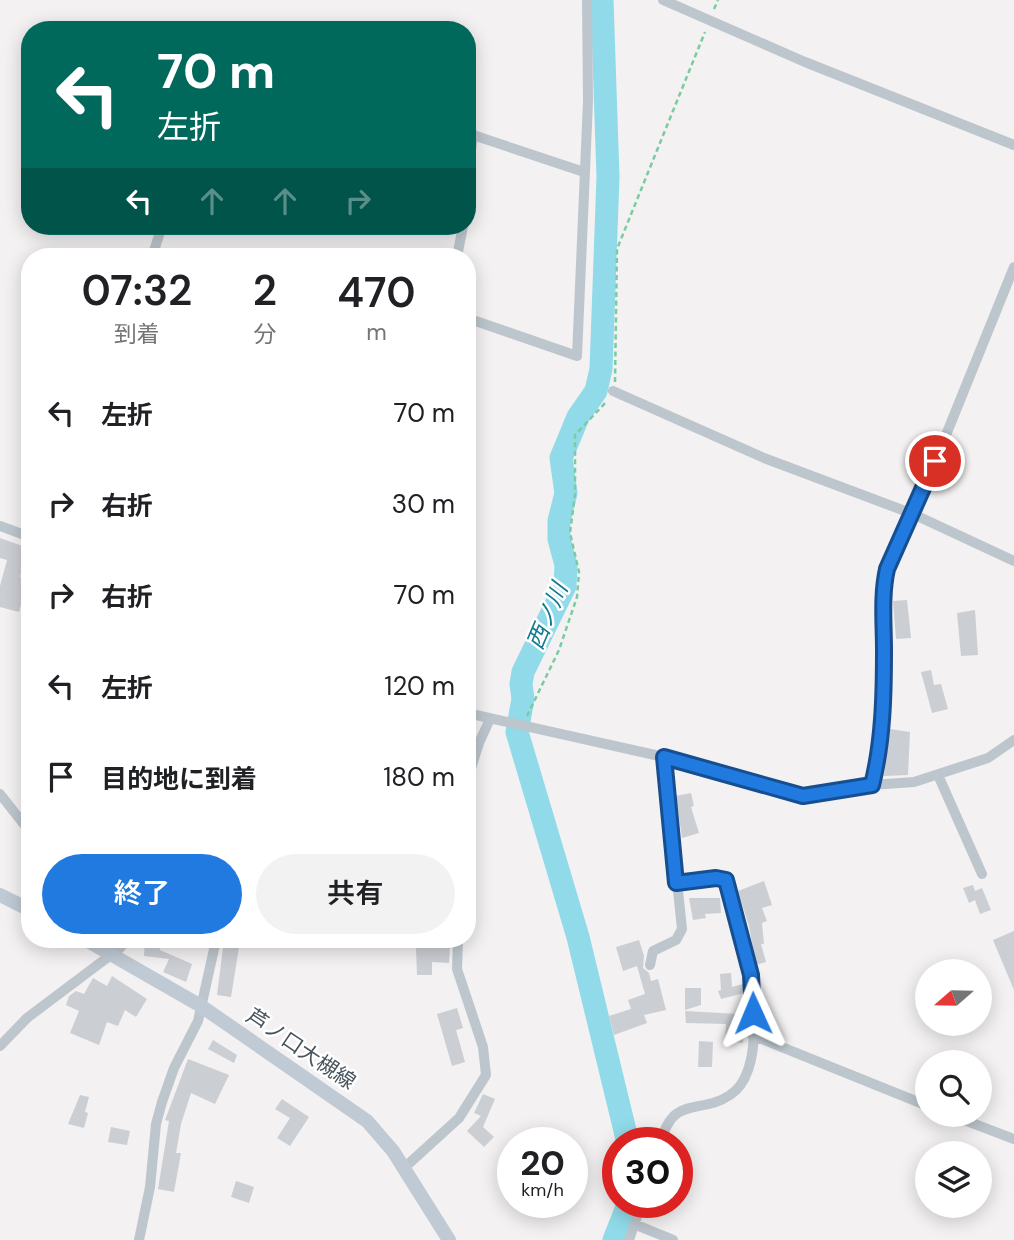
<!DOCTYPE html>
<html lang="ja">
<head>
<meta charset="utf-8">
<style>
  :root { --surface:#fff; --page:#f2f2f2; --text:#202124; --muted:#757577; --accent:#207adf }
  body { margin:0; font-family:"DM Sans","Noto Sans JP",sans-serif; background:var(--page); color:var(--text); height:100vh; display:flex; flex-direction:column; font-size:26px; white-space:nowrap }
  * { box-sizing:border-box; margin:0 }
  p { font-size:23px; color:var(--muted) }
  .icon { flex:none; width:38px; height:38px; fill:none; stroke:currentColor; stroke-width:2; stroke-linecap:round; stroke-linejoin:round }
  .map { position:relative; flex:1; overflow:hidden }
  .details { position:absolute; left:21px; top:248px; width:455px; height:700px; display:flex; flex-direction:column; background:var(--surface); border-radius:28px; box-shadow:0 4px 18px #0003 }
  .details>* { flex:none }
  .guide { position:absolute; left:21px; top:21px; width:455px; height:214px; border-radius:28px; box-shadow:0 4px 18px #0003; background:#00695c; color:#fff; overflow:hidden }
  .needle { width:46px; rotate:250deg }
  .fabs { position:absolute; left:915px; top:959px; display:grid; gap:14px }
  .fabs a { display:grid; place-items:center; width:77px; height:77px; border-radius:50%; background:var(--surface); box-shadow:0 4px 18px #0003; font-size:35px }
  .speed { position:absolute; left:497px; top:1127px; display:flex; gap:14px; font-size:35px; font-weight:700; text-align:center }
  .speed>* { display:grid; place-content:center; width:91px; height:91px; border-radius:50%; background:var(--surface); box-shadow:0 4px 18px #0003; line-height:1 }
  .speed small { font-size:18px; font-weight:400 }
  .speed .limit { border:10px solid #d22; background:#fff; color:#111 }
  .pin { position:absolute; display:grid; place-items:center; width:60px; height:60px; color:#fff; margin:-30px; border:4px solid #fff; border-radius:50%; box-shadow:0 2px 7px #0007 }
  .me { position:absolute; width:77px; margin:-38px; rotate:359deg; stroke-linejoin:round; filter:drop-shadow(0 0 5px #0008) }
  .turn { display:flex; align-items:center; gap:24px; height:147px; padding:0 21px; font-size:32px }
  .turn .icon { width:91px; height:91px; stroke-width:2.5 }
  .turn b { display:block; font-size:49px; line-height:60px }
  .lanes { display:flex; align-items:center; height:66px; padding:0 21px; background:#0003; justify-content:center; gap:35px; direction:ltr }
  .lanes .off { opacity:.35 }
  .eta { display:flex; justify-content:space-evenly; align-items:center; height:119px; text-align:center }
  .eta b { font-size:42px; font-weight:600; line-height:49px }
  .primary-button { display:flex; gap:14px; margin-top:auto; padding:14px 21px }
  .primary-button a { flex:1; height:80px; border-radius:42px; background:var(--accent); color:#fff; font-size:28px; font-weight:600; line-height:80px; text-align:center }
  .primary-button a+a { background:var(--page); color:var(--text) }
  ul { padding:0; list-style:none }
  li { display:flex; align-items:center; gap:21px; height:91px; padding:0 21px }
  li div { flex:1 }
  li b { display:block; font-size:26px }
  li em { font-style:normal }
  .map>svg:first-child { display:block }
</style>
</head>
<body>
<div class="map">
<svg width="1014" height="1240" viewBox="0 0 1014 1240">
  <rect width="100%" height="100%" fill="#f3f1f1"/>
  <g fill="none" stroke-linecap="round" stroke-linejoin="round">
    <path stroke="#91daea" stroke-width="23" d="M602,0L608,177L601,369L596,391L578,417L561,458L566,493L559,521V539L566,565L565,586L523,672L521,684L523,699L517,732L578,937L628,1143
      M614,1240L629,1202"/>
  </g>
  <path fill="#cbced3" d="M0,538L28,548L20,577L28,579L19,612L0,607V586L7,560L0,558Z
    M907,600L911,638L896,639L893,601Z
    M975,610L978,655L961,656L957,613Z
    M931,670L934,685L941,684L948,709L932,713L921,672Z
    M890,729L910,732L908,775L884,776Z
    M691,793L694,806L691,807L699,833L682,838L676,796Z
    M764,881L772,905L762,908L767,921L762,923L764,944H761L766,962L756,965L749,926L738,891Z
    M973,885L975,891L982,888L991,910L980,914L975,900L969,903L963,888Z
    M689,898H720L721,913L705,914L706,918L693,920Z
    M1014,931V990L993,940Z
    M145,940H161L160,950L192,964L186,982L163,972L169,959L144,956Z
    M224,940L240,941L231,997L217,995Z
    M422,940H443L442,946L450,947L449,963L432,962V975H417L416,948H421Z
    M639,940L644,956L643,968L649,973L651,981L658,979L666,1010L644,1015L647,1023L614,1035L609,1016L631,1009L628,1000L645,994L637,966L623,971L616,947Z
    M731,973L732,987L743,984L744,993L721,999L718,991L721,990L720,974Z
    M112,976L147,999L136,1017L125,1010L118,1026L107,1022L99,1045L70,1033L79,1011L66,1005L69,996L76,991L84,994L93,978L107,986Z
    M685,988H701V1005L685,1010Z
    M457,1008L463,1028L456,1030L465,1062L452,1066L437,1014Z
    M685,1011L738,1014V1018L745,1019L743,1043L725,1041L726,1024L686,1023Z
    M213,1040L237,1055L234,1063L208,1049Z
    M699,1041L713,1042L712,1067H698Z
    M188,1059L229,1075L215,1104L191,1093L181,1124L176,1153H181L174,1192L158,1189L169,1121L165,1120Z
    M483,1094L495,1099L483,1127L494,1137L484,1147L467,1131L481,1116L474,1113Z
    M80,1095L89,1097L85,1112L88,1113L84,1128L68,1124Z
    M282,1099L309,1117L290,1146L277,1138L290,1118L275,1109Z
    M111,1127L130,1131L127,1145L108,1142Z
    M236,1181L254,1187L249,1203L231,1197Z"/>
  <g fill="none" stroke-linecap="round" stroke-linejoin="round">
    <path stroke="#7bcba1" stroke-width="2.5" stroke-dasharray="5 3.5" stroke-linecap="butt" d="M714,9L718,0
      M615,382L617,249L705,32
      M527,716L559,650L577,597L579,572L570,533L575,494V435L607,401"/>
    <path stroke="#bdc6cd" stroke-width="10" d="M663,0L805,62L1014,145
      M467,133L584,172
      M467,179L473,134
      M152,257L162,226
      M457,257L463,226
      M467,318L577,356L588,101L587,0
      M613,391L764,458L913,514L1014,561
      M0,526L30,537
      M467,713L664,757L803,796L871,785L914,782L988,758L1014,740
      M938,775L982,874
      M467,781L479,743L490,719
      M871,785C889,722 885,652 883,587L887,569L929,477L1014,267
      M0,794L30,832
      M650,965L653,951L676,940L682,929L664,757
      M752,1035L928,1106
      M0,1046L27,1018L120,948L127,940
      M951,1115L1014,1139
      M661,1143C672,1094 701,1115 730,1095C778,1064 742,924 726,880L716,878L676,883
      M404,1168L459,1118L486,1075L483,1047L457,969L458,940
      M634,1224L673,1240
      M139,1240L150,1187L156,1124L162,1102L174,1068L198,1021L216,940
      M629,1240L642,1202"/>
    <path stroke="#c0cad4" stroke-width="14" d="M0,895L30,910
      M86,940L201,1006L367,1121L393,1151L449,1240"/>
  </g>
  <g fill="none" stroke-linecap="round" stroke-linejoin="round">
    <defs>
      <path id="route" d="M753,1013L751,975L726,880L716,878L676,883L664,757L803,796L872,785C883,741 884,695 884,650C884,623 881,596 887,569L935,461"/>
    </defs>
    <use href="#route" stroke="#154f91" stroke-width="18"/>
    <use href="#route" stroke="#207adf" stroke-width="12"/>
  </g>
  <g text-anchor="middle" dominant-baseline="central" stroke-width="5" stroke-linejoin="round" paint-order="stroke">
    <g font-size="21" fill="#49555e" stroke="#fff">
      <text transform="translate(301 1049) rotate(34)">芦ノ口大槻線</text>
    </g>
    <g font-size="23" font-style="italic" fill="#127b92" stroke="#fff">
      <text transform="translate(547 616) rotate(-67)">西ノ川</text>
    </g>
  </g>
</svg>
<div class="fabs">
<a><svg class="needle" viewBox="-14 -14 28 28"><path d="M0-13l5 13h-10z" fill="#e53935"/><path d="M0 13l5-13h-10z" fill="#757577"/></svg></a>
<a><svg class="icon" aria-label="search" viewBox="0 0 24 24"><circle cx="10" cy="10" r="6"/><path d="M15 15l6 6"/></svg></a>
<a><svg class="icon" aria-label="layers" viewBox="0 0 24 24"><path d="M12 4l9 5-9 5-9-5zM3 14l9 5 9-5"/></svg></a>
</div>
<div class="speed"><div>20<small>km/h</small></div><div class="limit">30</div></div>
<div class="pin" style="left:935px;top:461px;background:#d93025"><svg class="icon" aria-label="arrive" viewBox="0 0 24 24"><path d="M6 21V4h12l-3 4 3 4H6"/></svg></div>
<svg class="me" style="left:753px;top:1013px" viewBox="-20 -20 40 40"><path d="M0-17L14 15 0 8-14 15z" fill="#207adf" stroke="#fff" stroke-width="4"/></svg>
<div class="guide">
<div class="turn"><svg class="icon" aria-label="left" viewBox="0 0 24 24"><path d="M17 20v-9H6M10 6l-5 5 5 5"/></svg><div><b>70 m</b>左折</div></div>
<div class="lanes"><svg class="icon" aria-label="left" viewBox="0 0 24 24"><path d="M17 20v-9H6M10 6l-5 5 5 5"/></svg><svg class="icon off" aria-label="ahead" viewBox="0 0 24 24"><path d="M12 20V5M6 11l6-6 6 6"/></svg><svg class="icon off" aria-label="ahead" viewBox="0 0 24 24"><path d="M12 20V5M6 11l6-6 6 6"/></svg><svg class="icon off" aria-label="right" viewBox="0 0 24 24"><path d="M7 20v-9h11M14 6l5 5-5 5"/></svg></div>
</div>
<section class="details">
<div class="eta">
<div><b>07:32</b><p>到着</p></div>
<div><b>2</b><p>分</p></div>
<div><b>470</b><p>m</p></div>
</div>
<ul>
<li><svg class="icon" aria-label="left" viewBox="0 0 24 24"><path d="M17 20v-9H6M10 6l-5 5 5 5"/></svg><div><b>左折</b></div><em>70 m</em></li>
<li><svg class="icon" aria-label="right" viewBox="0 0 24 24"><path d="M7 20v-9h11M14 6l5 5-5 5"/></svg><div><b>右折</b></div><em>30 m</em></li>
<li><svg class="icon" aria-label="right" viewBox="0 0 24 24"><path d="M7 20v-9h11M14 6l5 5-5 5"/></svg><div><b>右折</b></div><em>70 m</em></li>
<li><svg class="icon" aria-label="left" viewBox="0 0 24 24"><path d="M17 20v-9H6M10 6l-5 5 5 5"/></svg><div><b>左折</b></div><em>120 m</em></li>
<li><svg class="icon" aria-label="arrive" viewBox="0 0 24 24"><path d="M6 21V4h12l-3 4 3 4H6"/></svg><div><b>目的地に到着</b></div><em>180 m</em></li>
</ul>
<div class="primary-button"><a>終了</a><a>共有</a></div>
</section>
</div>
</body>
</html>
